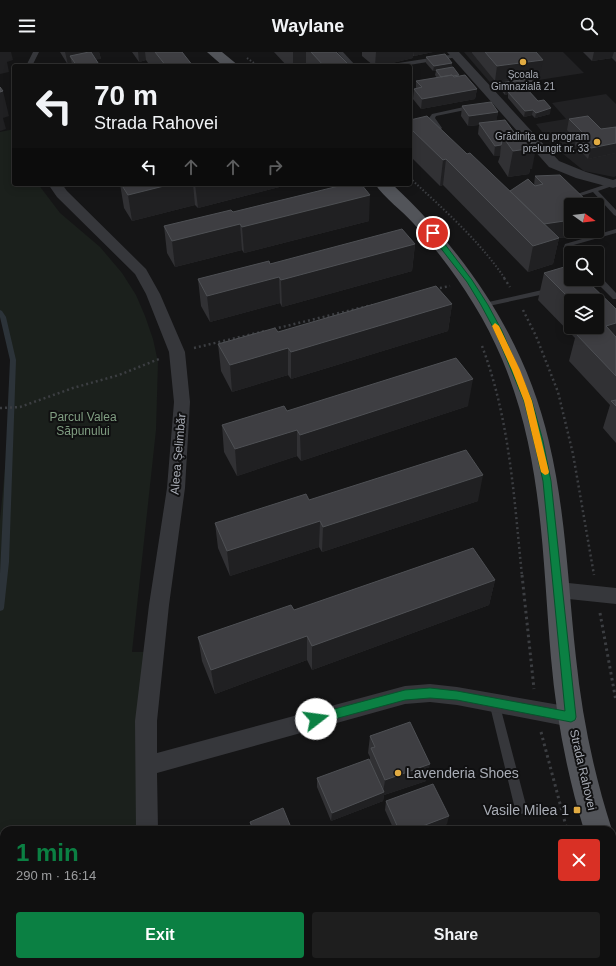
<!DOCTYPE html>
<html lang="en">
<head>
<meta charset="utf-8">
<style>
  :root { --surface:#101010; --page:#1e1e1e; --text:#f1f3f6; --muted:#9c9d9f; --line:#303030; --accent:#0b8043 }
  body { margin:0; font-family:Arial,sans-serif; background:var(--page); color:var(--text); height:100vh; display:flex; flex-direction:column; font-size:15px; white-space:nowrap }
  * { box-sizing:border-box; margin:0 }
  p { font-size:13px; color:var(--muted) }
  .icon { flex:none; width:22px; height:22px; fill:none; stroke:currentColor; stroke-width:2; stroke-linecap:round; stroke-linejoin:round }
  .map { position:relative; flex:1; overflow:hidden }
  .side { position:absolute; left:0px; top:774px; width:616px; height:140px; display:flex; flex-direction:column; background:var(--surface); border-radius:12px 12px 0 0; box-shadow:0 2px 10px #0003,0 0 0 1px var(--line) }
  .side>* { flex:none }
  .banner { position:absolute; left:12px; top:12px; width:400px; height:122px; border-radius:4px; box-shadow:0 2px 10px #0003,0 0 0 1px var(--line); background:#101010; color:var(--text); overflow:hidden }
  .needle { width:26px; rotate:104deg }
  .tools { position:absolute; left:564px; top:146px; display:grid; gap:8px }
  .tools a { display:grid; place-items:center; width:40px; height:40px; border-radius:4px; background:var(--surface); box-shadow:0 2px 10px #0003,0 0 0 1px var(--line); font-size:20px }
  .pin { position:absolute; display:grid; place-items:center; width:34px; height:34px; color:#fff; margin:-17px; border:2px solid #fff; border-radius:50%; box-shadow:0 1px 4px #0007 }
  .me { position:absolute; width:44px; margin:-22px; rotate:75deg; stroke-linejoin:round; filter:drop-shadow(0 0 3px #0008) }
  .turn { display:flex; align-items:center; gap:14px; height:84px; padding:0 16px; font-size:18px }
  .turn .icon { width:52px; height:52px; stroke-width:2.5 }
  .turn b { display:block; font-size:28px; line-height:34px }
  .lanes { display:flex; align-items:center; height:38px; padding:0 16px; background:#0003; justify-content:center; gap:20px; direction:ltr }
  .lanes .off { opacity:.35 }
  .round { display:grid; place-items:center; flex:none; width:42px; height:42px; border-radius:4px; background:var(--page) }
  .head { display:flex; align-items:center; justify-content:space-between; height:68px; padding:0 16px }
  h1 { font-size:24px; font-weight:700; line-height:30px; color:var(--accent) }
  .cta { display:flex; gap:8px; margin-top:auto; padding:8px 16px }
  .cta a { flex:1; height:46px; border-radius:4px; background:var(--accent); color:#fff; font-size:16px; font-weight:700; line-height:46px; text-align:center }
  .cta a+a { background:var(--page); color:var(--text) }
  header { display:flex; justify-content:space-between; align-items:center; height:52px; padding:0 16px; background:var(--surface); font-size:18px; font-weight:700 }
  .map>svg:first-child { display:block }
</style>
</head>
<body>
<header><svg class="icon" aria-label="menu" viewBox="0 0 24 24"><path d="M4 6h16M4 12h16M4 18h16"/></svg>Waylane<svg class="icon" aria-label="search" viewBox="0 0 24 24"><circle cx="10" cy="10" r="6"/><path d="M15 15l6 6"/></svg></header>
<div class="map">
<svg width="616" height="914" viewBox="0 0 616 914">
  <rect width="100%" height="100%" fill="#151516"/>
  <path fill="#212123" d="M464,0H563L584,21L494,35Z
    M606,42L616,52V124L614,125L584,119L552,93L536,72L566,67L552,51Z"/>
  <path fill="#1b201c" d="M14,77V132H38L60,161L100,195L122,221L136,243L145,264L153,287L158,310L156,378L132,600H146L141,778H4V910H140L141,914H0V468L10,363L13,308L4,265L0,260V80Z"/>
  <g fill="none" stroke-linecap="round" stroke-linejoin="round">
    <path fill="#2c3339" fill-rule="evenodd" d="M0,258L2,259L6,265L16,308L9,510L4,556L3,558L0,559V522L10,308L0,265Z"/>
    <path stroke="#3c3e42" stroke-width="2" stroke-dasharray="1.5 2" stroke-linecap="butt" d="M247,6L258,14
      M410,126C442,156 481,190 505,227"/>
    <path stroke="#3c3e42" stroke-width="2.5" stroke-dasharray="2 3" stroke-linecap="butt" d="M504,226L510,235
      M435,237L450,234
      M523,258L536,284L558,340L573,402L594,523
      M274,277L372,253
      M482,294C510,368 514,446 522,524
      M194,296L265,279
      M0,356L20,355L73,336L119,323L159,307"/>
    <path stroke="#3c3e42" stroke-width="3" stroke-dasharray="2.5 3.5" stroke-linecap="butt" d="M522,523L534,637
      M600,561L616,649
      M541,680L567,778
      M608,910L610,914"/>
    <path fill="#36373b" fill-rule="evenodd" d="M33,0H39L32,14H26Z
      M337,0H343L356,14H350Z
      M456,2L458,3V5L403,14H389L392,12Z
      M473,53L475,54V56L436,64L435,66L442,76L441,77H437L429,66L432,62Z
      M613,130L616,132L615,133L598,139L616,158V164L614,163L593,140L571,147L568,145Z
      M616,177V181L570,194L571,197L575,201H571V203L563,197L565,192Z
      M597,224H600L616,241V247H613L594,228L597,227Z
      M581,227H593L592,229L575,233L571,231Z
      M551,236H554V240L484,255L480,253L484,251Z
      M494,645L498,647L499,650L527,757L525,761L521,762L517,761L515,757L489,650L490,647Z"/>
    <path fill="#36373b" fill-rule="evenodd" d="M447,0H459L559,109L586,120L613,128L616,127V135L613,136L576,126L549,115Z
      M48,132H62L67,139L146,217L160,242L185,300L190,350L185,436L169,553L157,669V701L405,634L430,632L457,635L571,655L578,658L582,665L578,672L571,675L457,653L430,650L405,652L157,721L158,778H136L135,669L149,553L167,436L174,350L169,300L146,242L135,222L57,145Z
      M559,530L616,536V552L559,546L552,544L549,538L552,532Z
      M164,910H188L189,914H165Z"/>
    <path fill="#525459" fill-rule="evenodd" d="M207,0H222L239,14H223Z
      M375,132H392C467,202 526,289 549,390C566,461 568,534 576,606C582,665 594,722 612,778H584C567,722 556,665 551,606C542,502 543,405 502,307C481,257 450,213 414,172C402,158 385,147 375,132Z
      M612,806L616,807V846L612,845Z"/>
  </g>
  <path fill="#313134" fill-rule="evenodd" d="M60,0H99L101,7H96L100,14H72V12L68,13Z
    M132,0H182L193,14H150L146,8L139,10Z
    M274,0H336L350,14H287Z
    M362,0H433L414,4H413V6L380,14H374L362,4Z
    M472,0H536L540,23L495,29L472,1Z
    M583,0H616V10L612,6L592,9Z
    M426,5L452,11V16L459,24L477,37L475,47L421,57L413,47L414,37L416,36V29L437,26L435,23L436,19H433L426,11Z
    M501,31L538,32L537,38L529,39L550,62L535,66L532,63L524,65L508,46V42L505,43L500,37Z
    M462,54L498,60L496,69L532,117H530L529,122L508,125L498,110L500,104H494L478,82L479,73L468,74L461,64Z
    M569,67L601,77L616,75V101L588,107L575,93L576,87L567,78Z
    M410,68L467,102L510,139L534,133L535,124L590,152V153H571V177L569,178L567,185L559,186L553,212L528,220L443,133L440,134L410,104Z
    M120,132H291L198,156L195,153L132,169L124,156Z
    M233,160L369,169L244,201L242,198L175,215L167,201L164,174Z
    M415,192L412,219L282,255L280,251L210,270L201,254L198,227L270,212Z
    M544,221L616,257V391L603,376L610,353L569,309L575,286L538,248ZM571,249H597V275H571Z
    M452,252L448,279L291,327L288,323L232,340L221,319L218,292L278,280Z
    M468,354L301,409L297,404L237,424L224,400L222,373L287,359Z
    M309,448L478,449L322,500L319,495L230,524L218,496L215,471Z
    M495,528L489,553L312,618L307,608L215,642L202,609L198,585L294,558Z
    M370,684L426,729L384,743L383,749L331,769L317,735V726L370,709V705L368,701Z
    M386,749L447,772L432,778H394L385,758Z
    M250,770L292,778H251Z"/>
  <path fill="#202022" d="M0,0H11L13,8L7,10L9,20L0,22Z
    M65,0H99L101,7L75,11L70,4L72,12L68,13Z
    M138,0H145L146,8L139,10Z
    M293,0H306V14H293Z
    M376,0H414L413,6L380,14H375Z
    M414,0H433L414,4Z
    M594,0H614L612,6L592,9Z
    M543,8L540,23L495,29L497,14Z
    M452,11V16L436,18V19H433L434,14Z
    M538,32L537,38L510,42L508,40V42L505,43L506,37Z
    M477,37L475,47L421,57L422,47Z
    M3,39L9,64L3,66L6,77L0,79V40Z
    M551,56L550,62L535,66L536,61Z
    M533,58L532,63L524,65L525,59Z
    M498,60L496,71H479V73L468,74L469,64Z
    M531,91H537L532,117H530L529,122L508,125L513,99Z
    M616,91V101L588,107L591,96Z
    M501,93L500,104H494L495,94Z
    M446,107L443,133L440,134L443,108Z
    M172,132H193L195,153L132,169L128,143Z
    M195,132H291L198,156Z
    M370,143L369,169L244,201L242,175Z
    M570,157H571V177L569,178L567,185L539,188L542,172L566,164Z
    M240,172L242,198L175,215L172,189Z
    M559,186L553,212L528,220L533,194Z
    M415,192L412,219L282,255L281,228Z
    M279,225L280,251L210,270L207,244Z
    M452,252L448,279L291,327V300Z
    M616,271V295L606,274Z
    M288,296V323L232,340L230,313Z
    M473,327L468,354L301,409L300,383Z
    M297,378V404L237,424L235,397Z
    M483,423L478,449L322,500L323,475Z
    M320,469L319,495L230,524L227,499Z
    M495,528L489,553L312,618V594Z
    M307,584V608L215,642L211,618Z
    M430,712L426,729L384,743L383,749L331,769L332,761L383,741L385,728Z
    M449,764L447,772L432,778H412Z"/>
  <path fill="#3e3e42" stroke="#4e5054" d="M89,0H91L100,14H77L70,4Z
    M155,0H182L193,14H166Z
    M311,0H336L350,14H324Z
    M485,0H536L543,8L497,14Z
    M445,2L452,11L434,14L426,5Z
    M453,15L459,23L453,24L452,23L441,25L436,18Z
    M452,23L454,25L465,23L477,37L422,47L414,37L422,35L416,29Z
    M532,26L538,32L506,37L501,31Z
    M0,35L3,39L0,40Z
    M527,37L538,49L544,48L551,56L536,61L533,58L525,59L508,40Z
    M491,50L498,60L469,64L462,54Z
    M427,64L467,102L470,101L559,186L533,194L446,107L443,108L410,76V68Z
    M588,64L601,77L616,75V91L591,96L577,82L583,81L569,67Z
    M505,68L516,83L503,85L501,93L495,94L479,71Z
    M530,81L537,91H531L534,96L513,99L503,85Z
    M560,123L590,152L588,153H571V157H570L571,158V162L566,164L571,168L544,172L510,139L528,127L535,134L543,132L535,124Z
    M121,132H172L128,143Z
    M347,132H361L370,143L242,175L240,172L172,189L164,174L231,158L233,160Z
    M402,177L415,192L281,228L279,225L207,244L198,227L269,209L270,212Z
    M571,213V227H585L616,257V271L606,274L616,285V324L576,282L597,275V249H572L544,221Z
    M436,234L452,252L291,300L288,296L230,313L218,292L275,276L278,280Z
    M456,306L473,327L300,383L297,378L235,397L222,373L284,354L287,359Z
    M616,348V354L611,349Z
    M466,398L483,423L323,475L320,469L227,499L215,471L306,442L309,448Z
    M473,496L495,528L312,594L307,584L211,618L198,585L291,553L294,558Z
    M410,670L430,712L385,728L371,696L375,695L370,684Z
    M369,707L384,740L332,761L317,726Z
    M433,732L449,764L412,778H399L386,749Z
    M283,756L292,778H251L253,777L250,770Z
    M239,774L240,778H229Z
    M482,910H530L532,914H473Z"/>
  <path fill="#0b8043" stroke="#07532c" d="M430,179H435L472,228L488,253L502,279L532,349L543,389L551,429L576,665L575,668L571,670L457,648L430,646L405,648L316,672L313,671L311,667L313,664L316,662L405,638L430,636L457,639L565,659L543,429L534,389L524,349L495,279L481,253L467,230L429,181Z"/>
  <path fill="#f59e0b" d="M495,271L499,274L520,318L532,349L549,420L548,422L545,423L541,420L524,349L512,318L492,274Z"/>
  <g fill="#e1ab42" stroke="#101011" stroke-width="1.5">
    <circle cx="523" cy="10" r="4"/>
    <circle cx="597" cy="90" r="4"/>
    <circle cx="398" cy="721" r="4"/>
    <rect x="573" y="754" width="8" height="8" rx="2"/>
  </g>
  <g text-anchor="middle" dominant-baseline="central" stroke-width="4" stroke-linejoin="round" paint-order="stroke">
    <g font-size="10" fill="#a8acb5" stroke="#101011">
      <text x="523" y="22">Școala<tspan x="523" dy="12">Gimnazială 21</tspan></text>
      <text x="589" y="84" text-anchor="end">Grădinița cu program<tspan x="589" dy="12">prelungit nr. 33</tspan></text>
    </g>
    <g font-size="12" fill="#809e82" stroke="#101011">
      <text x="83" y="365">Parcul Valea<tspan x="83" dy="14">Săpunului</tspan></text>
    </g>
    <g font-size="12" fill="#a8acb5" stroke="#101011">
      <text transform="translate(178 402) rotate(-85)">Aleea Șelimbăr</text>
      <text transform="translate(583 718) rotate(77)">Strada Rahovei</text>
    </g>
    <g font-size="14" fill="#a8acb5" stroke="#101011" text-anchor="start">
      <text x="406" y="721">Lavenderia Shoes</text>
      <text x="569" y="758" text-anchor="end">Vasile Milea 1</text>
    </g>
  </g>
</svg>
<div class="tools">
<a><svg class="needle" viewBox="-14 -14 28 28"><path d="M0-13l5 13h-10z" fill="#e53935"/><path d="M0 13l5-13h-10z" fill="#9c9d9f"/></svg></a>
<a><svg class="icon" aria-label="search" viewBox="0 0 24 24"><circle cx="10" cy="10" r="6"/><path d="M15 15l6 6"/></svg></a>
<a><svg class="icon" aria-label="layers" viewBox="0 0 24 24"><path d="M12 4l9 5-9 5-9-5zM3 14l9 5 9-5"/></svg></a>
</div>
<div class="pin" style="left:433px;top:181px;background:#d93025"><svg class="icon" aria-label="arrive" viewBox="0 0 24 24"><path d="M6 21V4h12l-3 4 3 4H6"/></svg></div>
<svg class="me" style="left:316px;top:667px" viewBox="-20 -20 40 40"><circle r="19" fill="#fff"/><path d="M0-13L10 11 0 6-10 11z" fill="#0b8043"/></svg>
<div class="banner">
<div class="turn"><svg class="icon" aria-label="left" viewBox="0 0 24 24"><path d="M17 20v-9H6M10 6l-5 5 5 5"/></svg><div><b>70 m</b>Strada Rahovei</div></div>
<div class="lanes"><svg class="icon" aria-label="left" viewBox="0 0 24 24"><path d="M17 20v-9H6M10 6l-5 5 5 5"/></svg><svg class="icon off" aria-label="ahead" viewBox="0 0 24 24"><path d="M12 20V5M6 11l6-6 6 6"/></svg><svg class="icon off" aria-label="ahead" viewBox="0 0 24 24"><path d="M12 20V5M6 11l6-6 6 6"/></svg><svg class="icon off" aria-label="right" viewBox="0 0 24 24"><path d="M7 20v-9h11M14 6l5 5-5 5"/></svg></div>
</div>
<section class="side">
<div class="head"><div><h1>1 min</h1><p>290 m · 16:14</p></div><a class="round" style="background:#d93025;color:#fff"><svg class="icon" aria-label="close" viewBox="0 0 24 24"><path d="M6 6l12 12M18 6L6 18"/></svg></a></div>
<div class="cta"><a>Exit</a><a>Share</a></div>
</section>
</div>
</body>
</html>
